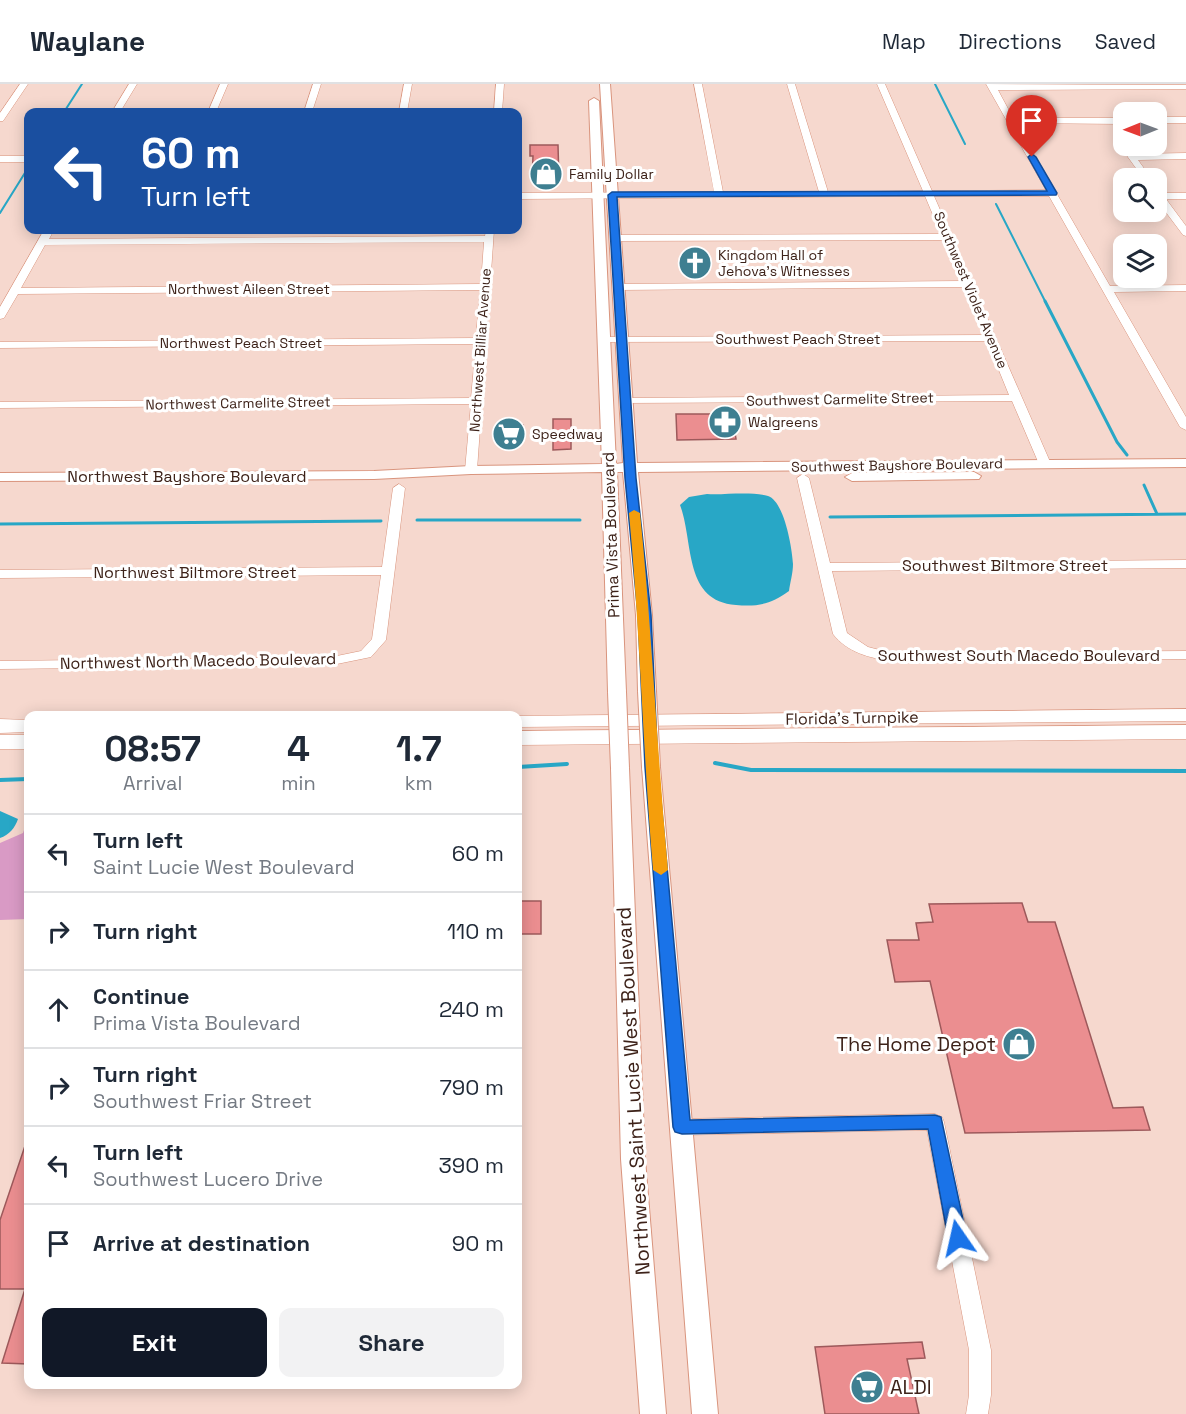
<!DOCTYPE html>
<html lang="en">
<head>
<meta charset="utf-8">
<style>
  :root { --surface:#fff; --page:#f2f2f3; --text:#1f2937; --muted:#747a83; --line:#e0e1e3; --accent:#111827 }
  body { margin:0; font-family:"Space Grotesk",sans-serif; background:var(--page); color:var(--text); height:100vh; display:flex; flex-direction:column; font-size:22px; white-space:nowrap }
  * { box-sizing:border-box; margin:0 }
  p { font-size:20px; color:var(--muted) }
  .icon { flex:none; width:33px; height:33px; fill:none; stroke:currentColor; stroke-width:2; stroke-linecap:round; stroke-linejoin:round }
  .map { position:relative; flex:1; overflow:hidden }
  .sheet { position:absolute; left:24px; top:627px; width:498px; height:678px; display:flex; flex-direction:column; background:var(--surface); border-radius:12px; box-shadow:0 3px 15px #0003 }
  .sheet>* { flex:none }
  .banner { position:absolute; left:24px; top:24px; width:498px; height:126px; border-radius:12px; box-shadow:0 3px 15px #0003; background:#1a4fa0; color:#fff; overflow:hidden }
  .needle { width:39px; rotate:269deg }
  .buttons { position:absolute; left:1113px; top:18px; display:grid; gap:12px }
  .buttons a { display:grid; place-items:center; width:54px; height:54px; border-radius:12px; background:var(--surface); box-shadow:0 3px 15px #0003; font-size:30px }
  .pin { position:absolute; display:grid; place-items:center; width:51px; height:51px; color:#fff; margin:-62px -26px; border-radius:50% 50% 50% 0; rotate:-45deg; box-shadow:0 0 6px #0007 }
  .pin .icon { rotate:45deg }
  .me { position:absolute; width:66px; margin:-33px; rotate:349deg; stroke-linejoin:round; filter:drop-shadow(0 0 4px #0008) }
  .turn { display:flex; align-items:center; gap:21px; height:126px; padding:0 18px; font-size:27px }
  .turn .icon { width:78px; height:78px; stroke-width:2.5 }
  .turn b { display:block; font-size:42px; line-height:51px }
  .eta { display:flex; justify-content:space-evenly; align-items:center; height:102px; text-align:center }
  .eta b { font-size:36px; font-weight:700; line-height:42px }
  .primary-button { display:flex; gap:12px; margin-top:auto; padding:12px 18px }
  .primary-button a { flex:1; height:69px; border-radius:12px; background:var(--accent); color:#fff; font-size:24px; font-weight:700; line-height:69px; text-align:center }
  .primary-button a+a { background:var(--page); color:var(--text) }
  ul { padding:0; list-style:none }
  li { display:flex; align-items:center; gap:18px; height:78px; padding:0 18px; border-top:2px solid var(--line) }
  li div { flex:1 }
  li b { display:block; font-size:22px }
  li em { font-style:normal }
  header { display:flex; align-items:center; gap:36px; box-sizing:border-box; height:84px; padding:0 30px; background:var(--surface); border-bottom:2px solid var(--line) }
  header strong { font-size:28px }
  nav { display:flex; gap:33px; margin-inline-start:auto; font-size:21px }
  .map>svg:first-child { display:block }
</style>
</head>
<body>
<header>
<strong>Waylane</strong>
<nav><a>Map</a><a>Directions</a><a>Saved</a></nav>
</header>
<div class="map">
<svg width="1186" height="1330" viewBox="0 0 1186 1330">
  <rect width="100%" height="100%" fill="#f6d8ce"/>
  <path fill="#d99ac5" d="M28,724V835L0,836V759L23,749L28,734L25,725Z"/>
  <path fill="#28a7c6" d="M707,410C726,411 749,407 768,412C784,417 792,463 793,480C793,489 790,499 789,507C771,520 758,523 736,521C683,517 694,458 680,421L689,413Z
    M0,727L18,735C15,744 9,751 0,754Z"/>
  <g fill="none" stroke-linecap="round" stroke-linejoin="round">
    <path stroke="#28a7c6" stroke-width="2" d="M935,0L965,60
      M64,28L82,0
      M996,120L1046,219
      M0,129L28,84"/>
    <path stroke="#28a7c6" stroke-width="3" d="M1045,217L1117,358L1127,371
      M1144,401L1157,430
      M830,433L1186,430
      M417,436H580
      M0,440L381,437"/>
    <path stroke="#28a7c6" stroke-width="4" d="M715,679L751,686L1186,687
      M518,683L567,680
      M0,696L28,695"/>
  </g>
  <path fill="#eb8e90" stroke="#9d595b" stroke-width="1.5" d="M530,61H558L559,97H532L533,72H530Z
    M676,330H732L736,355L677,356Z
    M553,335H571V365L553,366Z
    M523,341L522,358L496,359V342Z
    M518,817H541V850H518Z
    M1022,819L1028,838H1055L1113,1024L1143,1023L1150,1046L965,1049L930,897L895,898L887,856H919L916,839L933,838L929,820Z
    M27,1056H28V1280L2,1279L25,1205H0V1136Z
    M922,1258L925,1274L907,1275L919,1330H825L815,1263Z"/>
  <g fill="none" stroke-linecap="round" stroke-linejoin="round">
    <defs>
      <path id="minor" d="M20,0H28L3,37H0V29Z
        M129,0H137L120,28H112Z
        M220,0H228L216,28H208Z
        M313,0H321L312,28H304Z
        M404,0H412L407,28H399Z
        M496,0H504L502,28H494Z
        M694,0H702L723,108H819L787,0H795L828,108L923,107L877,0H885L932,107L1046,106L986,0L1186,1V5L998,6L1013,34H1124V40L1016,39L1110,202L1186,201V207L1114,208L1186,333V346L1180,343L1049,112H934L1051,380L1049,383L1045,384L1039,380L1012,317L623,319V315L627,314L1009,311L987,257L601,258L600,256L605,253L984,251L964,203L618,206L613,203L618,200L961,197L943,156L615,157L610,154L615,151L941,150L925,112L518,115V109L714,108Z
        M1156,33H1186V39H1156Z
        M1124,60L1134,70L1186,69V75L1138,76L1151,94H1143L1120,62Z
        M0,72H28V78H0Z
        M1156,105L1162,109H1186V115H1166L1186,142V152L1183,151L1156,115Z
        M44,146H54L49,155L485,152L486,146H494L477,386L471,390L465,386L471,320L0,324V318L471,314L476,260L0,264V258L476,254L480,206L18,210L4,234L0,235V223ZM484,158L481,200L21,204L45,161Z
        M803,390L809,394L830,479L1186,476V484L832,487L847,549L868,563L891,569L1186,567V575L891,577C869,574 847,568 833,550L797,394Z
        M399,400L405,404L386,556L371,573L332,581L0,585V577L332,573L361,567L372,555L381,491L0,494V486L382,483L393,404Z
        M935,1030L942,1033L944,1038L991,1266V1311L988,1330H966L969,1311V1266L927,1046L682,1051L675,1048L672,1043L675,1038L682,1035Z"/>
      <path id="major" d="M600,0H610L637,379L1186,375V383L638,388L652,531L656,607L653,611H641L638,607L636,531L623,388H617L626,608L623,612H611L608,608L602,388L471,390L374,395L0,397V389L374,387L471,382L602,380L589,17L594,14L599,17L616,380L623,379Z
        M974,388L981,392L979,395L852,397L845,393L852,389Z
        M651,677L657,679L660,683L718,1330H692L642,683L645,679Z
        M620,678L626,680L629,684L645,1075L666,1330H640L621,1075L611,684L614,680Z"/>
      <path id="highway" d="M1186,625V637L518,643V632H514Z
        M0,635L28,636V648L0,649Z
        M1186,641V655L518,661V647Z
        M0,651H28V665H0Z"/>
    </defs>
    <use href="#minor" stroke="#d9947d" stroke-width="1"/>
    <use href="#major" stroke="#d9947d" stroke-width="2"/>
    <use href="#highway" stroke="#d9947d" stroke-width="1"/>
    <use href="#minor" fill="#fff" fill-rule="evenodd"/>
    <use href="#major" fill="#fff" fill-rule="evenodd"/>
    <use href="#highway" fill="#fff" fill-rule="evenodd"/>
    <defs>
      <path id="major-bridge" d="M647,607L651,683
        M617,608L620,684"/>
    </defs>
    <use href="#major-bridge" stroke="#d9947d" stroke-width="20" stroke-linecap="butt"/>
    <use href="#major-bridge" stroke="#fff" stroke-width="18"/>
  </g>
  <path fill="#1a73e8" stroke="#114b97" stroke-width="1.5" d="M1032,70L1036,73L1057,109L1056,111L617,113L636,394L651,531L658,683L690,1036L935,1031L941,1033L967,1154L964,1160L958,1162L951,1160L948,1154L928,1045L682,1050L675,1048L673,1043L645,683L638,531L625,394L608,111L612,108L1047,107L1028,73Z"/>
  <path fill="#f59e0b" d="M634,426L640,429C652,548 657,667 668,786L661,791L653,786C643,667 640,548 629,429Z"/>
  <defs>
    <symbol id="shop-disc" viewBox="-11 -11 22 22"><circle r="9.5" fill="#3e7f91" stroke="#fff"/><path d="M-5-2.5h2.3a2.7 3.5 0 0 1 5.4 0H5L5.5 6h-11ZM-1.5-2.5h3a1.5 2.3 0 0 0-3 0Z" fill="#fff"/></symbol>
    <symbol id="church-disc" viewBox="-11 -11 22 22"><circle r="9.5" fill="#3e7f91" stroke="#fff"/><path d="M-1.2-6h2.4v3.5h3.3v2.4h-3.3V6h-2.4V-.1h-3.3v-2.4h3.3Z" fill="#fff"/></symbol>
    <symbol id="pharmacy-disc" viewBox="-11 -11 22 22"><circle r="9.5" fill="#3e7f91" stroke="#fff"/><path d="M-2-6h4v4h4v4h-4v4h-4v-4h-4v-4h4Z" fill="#fff"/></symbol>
    <symbol id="supermarket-disc" viewBox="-11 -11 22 22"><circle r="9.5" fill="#3e7f91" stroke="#fff"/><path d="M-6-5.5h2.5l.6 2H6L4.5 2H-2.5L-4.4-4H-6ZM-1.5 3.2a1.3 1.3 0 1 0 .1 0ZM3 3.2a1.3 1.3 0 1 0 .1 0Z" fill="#fff"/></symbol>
  </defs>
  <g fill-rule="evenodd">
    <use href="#shop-disc" x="527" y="71" width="38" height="38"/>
    <use href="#church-disc" x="676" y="160" width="38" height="38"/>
    <use href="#pharmacy-disc" x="706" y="319" width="38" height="38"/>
    <use href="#supermarket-disc" x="490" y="331" width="38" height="38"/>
    <use href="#shop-disc" x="1000" y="941" width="38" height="38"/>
    <use href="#supermarket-disc" x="848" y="1284" width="38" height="38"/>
  </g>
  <g text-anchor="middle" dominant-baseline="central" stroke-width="6" stroke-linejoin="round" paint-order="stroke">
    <g font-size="14" fill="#3d2219" stroke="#fff" text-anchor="start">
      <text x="569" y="90">Family Dollar</text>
      <text x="718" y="171">Kingdom Hall of<tspan x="718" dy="16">Jehova's Witnesses</tspan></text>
      <text x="748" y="338">Walgreens</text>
      <text x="532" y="350">Speedway</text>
    </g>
    <g font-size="14" fill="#3d2219" stroke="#fff">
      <text x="249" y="205">Northwest Aileen Street</text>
      <text transform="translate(971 206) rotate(67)">Southwest Violet Avenue</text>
      <text x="798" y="255">Southwest Peach Street</text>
      <text x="241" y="259">Northwest Peach Street</text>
      <text transform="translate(480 266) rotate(-86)">Northwest Billiar Avenue</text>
      <text transform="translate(840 315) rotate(-1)">Southwest Carmelite Street</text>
      <text transform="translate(238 319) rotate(-1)">Northwest Carmelite Street</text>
      <text transform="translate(897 381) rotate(-1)">Southwest Bayshore Boulevard</text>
    </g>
    <g font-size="16" fill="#3d2219" stroke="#fff">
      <text x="187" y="392">Northwest Bayshore Boulevard</text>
      <text transform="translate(611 451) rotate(-92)">Prima Vista Boulevard</text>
      <text x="1005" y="481">Southwest Biltmore Street</text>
      <text x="195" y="488">Northwest Biltmore Street</text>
      <text x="1019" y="571">Southwest South Macedo Boulevard</text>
      <text transform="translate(198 577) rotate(-1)">Northwest North Macedo Boulevard</text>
      <text transform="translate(852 634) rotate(-1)">Florida's Turnpike</text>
    </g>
    <g font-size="20" fill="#3d2219" stroke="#fff" text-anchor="end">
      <text x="996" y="960">The Home Depot</text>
      <text x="890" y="1303" text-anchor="start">ALDI</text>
    </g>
    <g font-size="20" fill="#3d2219" stroke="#fff">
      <text transform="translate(633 1007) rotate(-93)">Northwest Saint Lucie West Boulevard</text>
    </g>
  </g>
</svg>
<div class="buttons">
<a><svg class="needle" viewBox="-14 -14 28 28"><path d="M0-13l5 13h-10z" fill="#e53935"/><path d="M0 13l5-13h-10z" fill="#747a83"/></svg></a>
<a><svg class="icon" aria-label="search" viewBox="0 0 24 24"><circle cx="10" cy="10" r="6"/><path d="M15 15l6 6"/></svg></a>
<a><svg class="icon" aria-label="layers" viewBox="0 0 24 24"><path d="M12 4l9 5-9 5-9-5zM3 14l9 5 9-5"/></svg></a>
</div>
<div class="pin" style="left:1032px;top:73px;background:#d93025"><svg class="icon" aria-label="arrive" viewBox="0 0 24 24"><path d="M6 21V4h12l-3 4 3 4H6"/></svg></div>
<svg class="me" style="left:958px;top:1154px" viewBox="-20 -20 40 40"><path d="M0-17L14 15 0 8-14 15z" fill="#1a73e8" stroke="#fff" stroke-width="4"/></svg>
<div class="banner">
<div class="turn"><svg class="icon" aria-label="left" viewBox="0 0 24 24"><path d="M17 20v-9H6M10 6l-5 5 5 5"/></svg><div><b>60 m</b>Turn left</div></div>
</div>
<section class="sheet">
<div class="eta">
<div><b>08:57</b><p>Arrival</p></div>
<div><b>4</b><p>min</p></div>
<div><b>1.7</b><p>km</p></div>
</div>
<ul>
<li><svg class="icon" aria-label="left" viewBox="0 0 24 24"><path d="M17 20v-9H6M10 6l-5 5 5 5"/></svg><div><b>Turn left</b><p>Saint Lucie West Boulevard</p></div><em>60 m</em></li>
<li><svg class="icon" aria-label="right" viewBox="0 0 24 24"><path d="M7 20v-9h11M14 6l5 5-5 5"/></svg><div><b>Turn right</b></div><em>110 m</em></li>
<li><svg class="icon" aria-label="ahead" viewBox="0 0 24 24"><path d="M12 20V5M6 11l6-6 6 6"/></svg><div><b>Continue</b><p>Prima Vista Boulevard</p></div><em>240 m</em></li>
<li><svg class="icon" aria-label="right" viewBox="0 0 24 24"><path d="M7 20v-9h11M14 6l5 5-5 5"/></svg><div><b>Turn right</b><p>Southwest Friar Street</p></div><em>790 m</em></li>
<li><svg class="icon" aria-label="left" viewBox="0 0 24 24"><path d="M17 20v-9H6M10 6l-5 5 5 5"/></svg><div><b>Turn left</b><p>Southwest Lucero Drive</p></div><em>390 m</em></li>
<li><svg class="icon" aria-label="arrive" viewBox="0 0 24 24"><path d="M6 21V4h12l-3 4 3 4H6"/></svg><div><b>Arrive at destination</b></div><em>90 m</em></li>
</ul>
<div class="primary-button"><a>Exit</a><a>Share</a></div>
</section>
</div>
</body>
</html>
